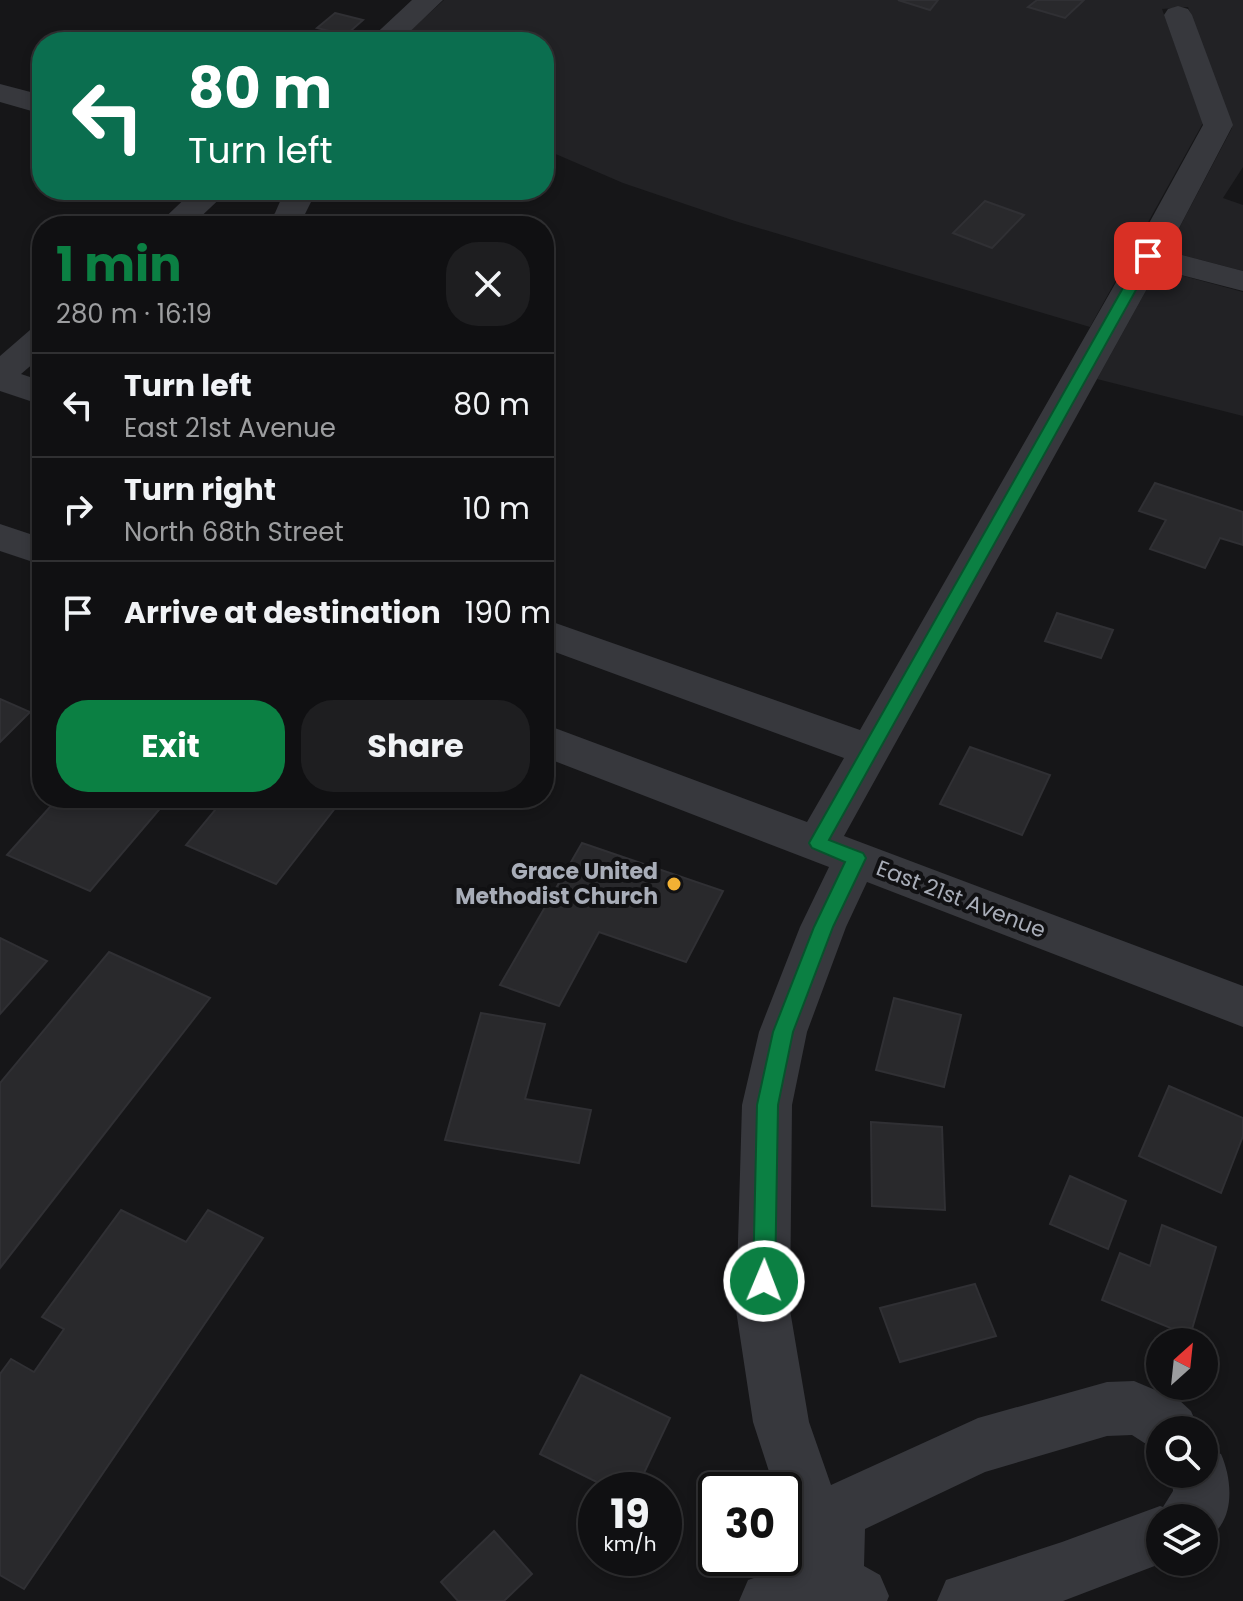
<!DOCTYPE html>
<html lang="en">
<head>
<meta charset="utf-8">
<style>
  :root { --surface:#101012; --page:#1e1e20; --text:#f1f3f6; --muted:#9c9d9f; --line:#303032; --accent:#0b8043 }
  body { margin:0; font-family:Poppins,sans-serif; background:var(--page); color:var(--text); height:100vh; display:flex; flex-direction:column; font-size:30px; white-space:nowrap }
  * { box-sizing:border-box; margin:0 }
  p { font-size:26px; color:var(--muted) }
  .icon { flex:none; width:44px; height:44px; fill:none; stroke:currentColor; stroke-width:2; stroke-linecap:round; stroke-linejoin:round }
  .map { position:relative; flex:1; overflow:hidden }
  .panel { position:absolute; left:32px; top:216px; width:522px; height:592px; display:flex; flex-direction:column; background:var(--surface); border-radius:32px; box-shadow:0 4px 12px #0003,0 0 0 2px var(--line) }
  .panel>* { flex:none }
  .banner { position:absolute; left:32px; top:32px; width:522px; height:168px; border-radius:32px; box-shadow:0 4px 12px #0003,0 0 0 2px var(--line); background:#0b6e4f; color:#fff; overflow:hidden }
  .needle { width:52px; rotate:27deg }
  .buttons { position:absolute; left:1146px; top:1328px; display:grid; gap:16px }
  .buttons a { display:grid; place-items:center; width:72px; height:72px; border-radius:50%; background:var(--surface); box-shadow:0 4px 12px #0003,0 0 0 2px var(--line); font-size:40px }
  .speed { position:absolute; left:578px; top:1472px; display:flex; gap:16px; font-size:40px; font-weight:700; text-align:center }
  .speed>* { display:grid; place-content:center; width:104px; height:104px; border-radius:50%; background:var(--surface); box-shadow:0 4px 12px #0003,0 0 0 2px var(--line); line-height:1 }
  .speed small { font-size:20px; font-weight:400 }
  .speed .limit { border:4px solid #111; border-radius:12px; background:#fff; color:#111 }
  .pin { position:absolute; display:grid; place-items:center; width:68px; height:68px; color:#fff; margin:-34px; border-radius:16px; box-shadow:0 4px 12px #0006 }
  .me { position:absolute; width:88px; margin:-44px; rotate:1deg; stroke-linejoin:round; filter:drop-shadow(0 0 6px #0008) }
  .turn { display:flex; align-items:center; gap:28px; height:168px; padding:0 24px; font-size:36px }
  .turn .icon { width:104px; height:104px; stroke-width:2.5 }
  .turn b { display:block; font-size:56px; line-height:68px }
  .round { display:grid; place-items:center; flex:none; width:84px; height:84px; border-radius:32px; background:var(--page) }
  .headline { display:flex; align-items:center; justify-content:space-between; height:136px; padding:0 24px }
  h1 { font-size:48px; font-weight:700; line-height:60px; color:var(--accent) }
  .primary-button { display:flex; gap:16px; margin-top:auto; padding:16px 24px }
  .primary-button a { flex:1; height:92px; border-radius:32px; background:var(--accent); color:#fff; font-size:32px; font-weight:700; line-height:92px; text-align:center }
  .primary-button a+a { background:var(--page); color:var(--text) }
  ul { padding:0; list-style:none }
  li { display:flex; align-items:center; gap:24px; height:104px; padding:0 24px; border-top:2px solid var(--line) }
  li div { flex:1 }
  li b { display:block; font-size:30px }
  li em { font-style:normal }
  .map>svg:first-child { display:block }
</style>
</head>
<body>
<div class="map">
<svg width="1243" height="1601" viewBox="0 0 1243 1601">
  <rect width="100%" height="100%" fill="#161618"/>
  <path fill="#222225" d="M444,0H1243V167L1223,198L1243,205V271L1167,251L1232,128L1188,7L1162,9L1203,123L1090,327L735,221L623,183L544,149V42H397Z
    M1158,269L1243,292V416L1097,379Z"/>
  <path fill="#29292c" stroke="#303034" stroke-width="2" d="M898,0H938L930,10Z
    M1037,0H1084L1065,18L1028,7Z
    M335,13L363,20L346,35L317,28Z
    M985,201L1024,215L992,248L953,233Z
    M1155,483L1243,512V545L1220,538L1205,568L1150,549L1166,520L1139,511Z
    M1057,613L1113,630L1101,658L1045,641Z
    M0,699L30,712L0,742Z
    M970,747L1050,775L1022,835L940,804Z
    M58,798H169L90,891L7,855Z
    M225,798H343L276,884L186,845Z
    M582,843L723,891L686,962L599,932L559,1006L500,985Z
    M0,938L47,961L0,1014Z
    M109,952L210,998L0,1268V1083Z
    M894,998L961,1015L944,1087L876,1070Z
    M481,1013L545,1024L525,1099L591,1110L579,1163L445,1140Z
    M1169,1086L1243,1118V1136L1221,1193L1139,1156Z
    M871,1122L942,1127L945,1210L872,1206Z
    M1070,1176L1126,1201L1108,1249L1050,1224Z
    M121,1210L186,1242L208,1210L263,1238L24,1589L0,1575V1374L11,1359L34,1372L64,1329L42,1317Z
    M1162,1225L1216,1247L1190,1336L1102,1300L1120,1253L1150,1266Z
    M975,1284L996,1336L900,1362L880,1308Z
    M581,1375L670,1418L636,1490H613L540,1454Z
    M494,1531L532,1574L504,1601H458L441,1582Z"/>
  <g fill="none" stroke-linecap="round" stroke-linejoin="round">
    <path fill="#37383d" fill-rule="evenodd" d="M412,0H443L399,42H367Z
      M1178,6L1188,9L1192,15L1233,125L1167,251L1243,271V291L1158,269L844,836L1243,986V1027L867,882L846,927L807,1032L792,1105L790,1310L809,1422L831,1485L978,1418L1107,1382L1134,1381L1179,1400L1191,1411L1199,1430H1160V1453L1132,1435L1107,1436L985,1472L865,1529L864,1566L880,1575L889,1596L887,1601H739L748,1580L798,1563L784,1519V1490H775L753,1422L736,1310L742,1105L759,1032L800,927L829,867L544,757V724L807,822L844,758L544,648V619L860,730L1131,256L1203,125L1164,15L1168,9Z
      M0,84L42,95V114L0,102Z
      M194,190H229L191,226H156Z
      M285,190H317L299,226H264L275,213Z
      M42,327V356L21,374L42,381V405L0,391V356L30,330Z
      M0,524L42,538V565L0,551Z
      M1204,1447L1221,1454C1233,1481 1236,1524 1204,1540V1518H1160V1562H1165L1063,1601H937L946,1580L1062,1542L1160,1506L1163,1507L1173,1491L1172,1474H1204Z"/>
  </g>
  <path fill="#0b8043" stroke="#07532c" stroke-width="2" d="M1148,252L1155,256L829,840L863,853L866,858L833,927L793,1032L778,1105L775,1281L772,1288L764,1291L756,1288L753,1281L757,1105L773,1032L814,927L845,862L812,848L809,843L1141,256Z"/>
  <circle fill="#f2b134" stroke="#111113" stroke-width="3" cx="674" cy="884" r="8"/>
  <g text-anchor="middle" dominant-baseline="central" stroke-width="8" stroke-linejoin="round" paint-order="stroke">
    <g font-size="22" font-weight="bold" fill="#a8adb8" stroke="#111113" text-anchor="end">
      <text x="658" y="871">Grace United<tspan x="658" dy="25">Methodist Church</tspan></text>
    </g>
    <g font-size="22" fill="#a8adb8" stroke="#111113">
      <text transform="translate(961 899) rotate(21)">East 21st Avenue</text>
    </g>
  </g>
</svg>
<div class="buttons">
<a><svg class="needle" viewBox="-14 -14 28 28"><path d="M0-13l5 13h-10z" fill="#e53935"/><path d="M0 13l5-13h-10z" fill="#9c9d9f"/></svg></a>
<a><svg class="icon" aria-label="search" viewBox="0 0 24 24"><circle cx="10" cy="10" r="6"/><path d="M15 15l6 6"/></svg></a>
<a><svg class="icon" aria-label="layers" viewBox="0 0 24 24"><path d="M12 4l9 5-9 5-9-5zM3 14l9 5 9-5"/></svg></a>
</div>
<div class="speed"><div>19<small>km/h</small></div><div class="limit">30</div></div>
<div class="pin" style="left:1148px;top:256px;background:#d93025"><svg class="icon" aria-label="arrive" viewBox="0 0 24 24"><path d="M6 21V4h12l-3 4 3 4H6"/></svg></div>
<svg class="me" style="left:764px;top:1281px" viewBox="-20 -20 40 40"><circle r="17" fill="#0b8043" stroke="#fff" stroke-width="3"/><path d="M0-11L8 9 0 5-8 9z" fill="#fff"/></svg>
<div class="banner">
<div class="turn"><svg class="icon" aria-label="left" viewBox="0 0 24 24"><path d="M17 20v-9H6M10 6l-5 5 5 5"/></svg><div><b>80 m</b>Turn left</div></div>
</div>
<section class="panel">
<div class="headline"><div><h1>1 min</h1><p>280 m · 16:19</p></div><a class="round"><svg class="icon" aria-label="close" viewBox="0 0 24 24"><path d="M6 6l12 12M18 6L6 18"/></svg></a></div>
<ul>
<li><svg class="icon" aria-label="left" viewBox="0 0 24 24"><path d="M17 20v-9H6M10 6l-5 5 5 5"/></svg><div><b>Turn left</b><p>East 21st Avenue</p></div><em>80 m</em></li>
<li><svg class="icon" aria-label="right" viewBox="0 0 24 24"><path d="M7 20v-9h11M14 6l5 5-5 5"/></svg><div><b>Turn right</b><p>North 68th Street</p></div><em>10 m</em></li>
<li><svg class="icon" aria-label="arrive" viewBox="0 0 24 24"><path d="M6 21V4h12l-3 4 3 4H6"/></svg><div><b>Arrive at destination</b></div><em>190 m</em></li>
</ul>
<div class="primary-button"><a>Exit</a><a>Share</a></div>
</section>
</div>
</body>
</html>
